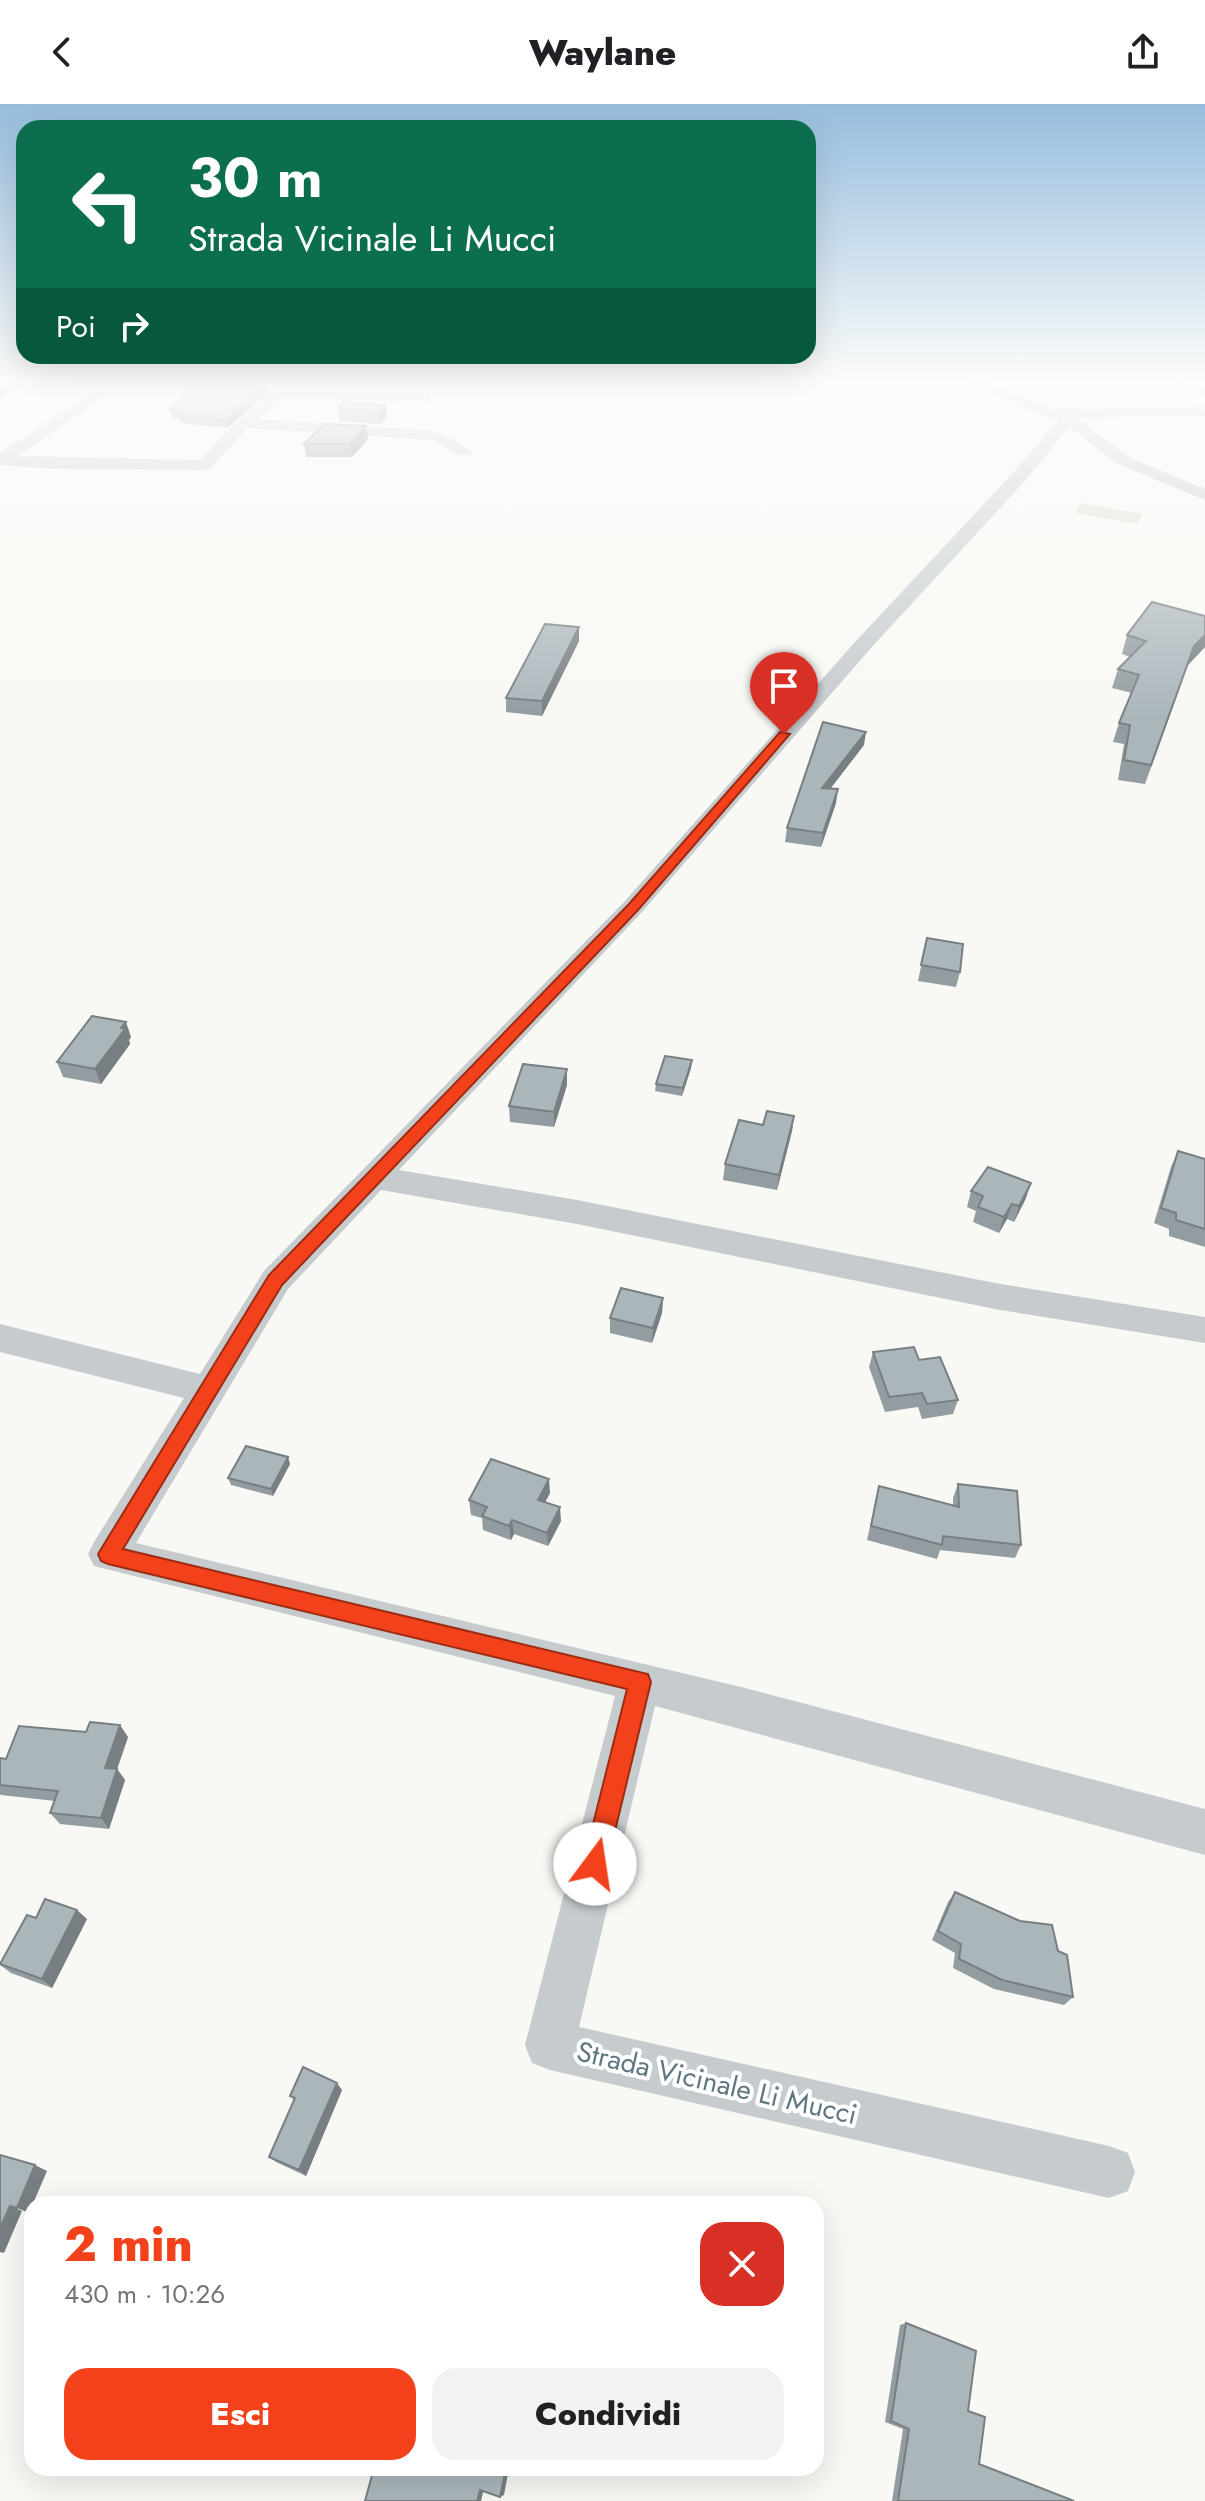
<!DOCTYPE html>
<html lang="it">
<head>
<meta charset="utf-8">
<style>
  :root { --surface:#fff; --page:#f2f2f2; --text:#202124; --muted:#757577; --accent:#f3421b }
  body { margin:0; font-family:Jost,sans-serif; background:var(--page); color:var(--text); height:100vh; display:flex; flex-direction:column; font-size:30px; white-space:nowrap }
  * { box-sizing:border-box; margin:0 }
  p { font-size:26px; color:var(--muted) }
  .icon { flex:none; width:44px; height:44px; fill:none; stroke:currentColor; stroke-width:2; stroke-linecap:round; stroke-linejoin:round }
  .map { position:relative; flex:1; overflow:hidden }
  .side { position:absolute; left:24px; top:2092px; width:800px; height:280px; display:flex; flex-direction:column; background:var(--surface); border-radius:24px; box-shadow:0 8px 32px #0002 }
  .side>* { flex:none }
  .banner { position:absolute; left:16px; top:16px; width:800px; height:244px; border-radius:24px; box-shadow:0 8px 32px #0002; background:#0b6e4f; color:#fff; overflow:hidden }
  .pin { position:absolute; display:grid; place-items:center; width:68px; height:68px; color:#fff; margin:-82px -34px; border-radius:50% 50% 50% 0; rotate:-45deg; box-shadow:0 0 8px #0007 }
  .pin .icon { rotate:45deg }
  .me { position:absolute; width:88px; margin:-44px; rotate:14deg; stroke-linejoin:round; filter:drop-shadow(0 0 6px #0008) }
  .turn { display:flex; align-items:center; gap:28px; height:168px; padding:0 40px; font-size:36px }
  .turn .icon { width:104px; height:104px; stroke-width:2.5 }
  .turn b { display:block; font-size:56px; line-height:68px }
  .then { display:flex; align-items:center; height:76px; padding:0 40px; background:#0003; gap:16px; font-size:30px }
  .round { display:grid; place-items:center; flex:none; width:84px; height:84px; border-radius:24px; background:var(--page) }
  .headline { display:flex; align-items:center; justify-content:space-between; height:136px; padding:0 40px }
  h1 { font-size:48px; font-weight:800; line-height:60px; color:var(--accent) }
  .action { display:flex; gap:16px; margin-top:auto; padding:16px 40px }
  .action a { flex:1; height:92px; border-radius:24px; background:var(--accent); color:#fff; font-size:32px; font-weight:800; line-height:92px; text-align:center }
  .action a+a { background:var(--page); color:var(--text) }
  header { display:flex; justify-content:space-between; align-items:center; height:104px; padding:0 40px; background:var(--surface); font-size:36px; font-weight:800 }
  .map>svg:first-child { display:block }
</style>
</head>
<body>
<header><svg class="icon" aria-label="back" viewBox="0 0 24 24"><path d="M15 5l-7 7 7 7"/></svg>Waylane<svg class="icon" aria-label="share" viewBox="0 0 24 24"><path d="M12 15V3M7 8l5-5 5 5M5 13v7h14v-7"/></svg></header>
<div class="map">
<svg width="1205" height="2397" viewBox="0 0 1205 2397">
  <rect width="100%" height="100%" fill="#f8f8f5"/>
  <path fill="#dae1d6" d="M1081,399L1143,410L1137,420L1075,409Z"/>
  <g fill="none" stroke-linecap="round" stroke-linejoin="round">
    <path fill="#c6cbce" fill-rule="evenodd" d="M110,278H127L17,352L200,356L239,316L275,287L431,290V296L426,297L284,295L258,315L437,327L474,348L472,351H460L433,336L248,324L210,364L204,366L55,365L0,361V349Z
      M963,278H984L1057,305L1205,302V312L1076,314L1130,354L1205,385V396L1118,360L1069,323L1024,378L870,545L642,808L399,1066L577,1096L995,1179L1205,1213V1239L995,1205L577,1120L381,1086L288,1185L136,1439L745,1584L1205,1705V1751L655,1602L579,1923L1109,2042L1128,2049L1135,2068L1128,2087L1109,2094L550,1966L532,1959L525,1941L615,1592L94,1462L88,1450L94,1438L184,1294L0,1248V1220L200,1270L264,1167L624,798L856,537L1012,370L1058,317Z
      M1175,278L1205,281V290L1177,281Z"/>
  </g>
  <path fill="#939da1" d="M200,278H261L258,280L267,281L268,289L227,324L181,319L180,315L172,314L170,305Z
    M385,301L387,313L380,320L339,317L338,305Z
    M366,322L368,335L352,353H306L304,340Z
    M1127,531H1205V543L1188,561L1145,680L1118,676L1124,640L1113,638L1119,619L1132,589L1112,584L1118,565L1130,553L1122,550Z
    M579,537L542,612L506,608V594Z
    M864,641L830,685L836,699L821,743L785,738L787,724Z
    M927,834L960,868L956,883L918,877Z
    M131,933L129,936L130,940L101,980L63,973L57,958Z
    M692,956L691,964L682,992L655,987L656,980Z
    M567,965V981L554,1023L510,1018L509,1002Z
    M794,1012L792,1027L777,1086L723,1076L725,1060Z
    M1178,1047L1205,1055V1143L1169,1132V1125L1154,1119L1171,1063Z
    M971,1087L1026,1094L1014,1118L1007,1115L999,1129L973,1118L976,1107L967,1103Z
    M663,1194L662,1209L652,1239L610,1229V1214Z
    M873,1248L919,1256L958,1296L953,1310L922,1315L918,1303L885,1308L869,1263Z
    M290,1360L273,1392L231,1381L228,1374Z
    M958,1380L1021,1441L1015,1454L940,1446L937,1455L867,1436L879,1382L953,1401V1394Z
    M550,1389L545,1398L561,1417L548,1442L514,1430L511,1436L483,1426L482,1414L471,1411L469,1396Z
    M128,1633L117,1665L125,1676L109,1725L60,1720L50,1709L55,1697L1,1691L0,1690V1656Z
    M955,1788L1058,1847L1073,1893L1064,1901L994,1885L953,1864L955,1849L932,1836L948,1798Z
    M36,1814L87,1815L52,1884L11,1869L0,1861Z
    M342,1986L306,2072L276,2058L269,2053L294,1996L290,1992Z
    M906,2219L968,2307L979,2360L1074,2397H892L903,2325L885,2318L900,2221Z"/>
  <path fill="#787f83" d="M6,278H23L0,294V282Z
    M267,281L268,289L227,324L225,316Z
    M385,301L387,313L380,320L379,308Z
    M366,322L368,335L352,353L350,340Z
    M579,523V537L542,612V597Z
    M1205,531V543L1188,561L1145,680L1194,542Z
    M866,628L864,641L820,698L822,684Z
    M838,685L836,699L821,743L823,729Z
    M126,918L131,933L129,936L130,940L101,980L95,965Z
    M692,956L691,964L682,992L683,984Z
    M567,965V981L554,1023V1008Z
    M794,1012L792,1027L777,1086L779,1071Z
    M1031,1079L1026,1094L1014,1118L1019,1102Z
    M1012,1100L1007,1115L999,1129L1004,1113Z
    M663,1194L662,1209L652,1239L653,1224Z
    M288,1353L290,1360L273,1392L271,1385Z
    M549,1375L550,1389L539,1410L538,1396Z
    M560,1403L561,1417L548,1442L547,1429Z
    M512,1416L514,1430L511,1436L509,1422Z
    M120,1621L128,1633L117,1665L125,1676L109,1725L101,1714L105,1664Z
    M77,1806L87,1815L52,1884L42,1875Z
    M337,1979L342,1986L306,2072L299,2066Z
    M35,2061L47,2067L29,2109L17,2104Z
    M10,2102L22,2107L4,2149L0,2148V2124Z
    M506,2364H509L504,2391L500,2393Z
    M484,2384L481,2397H477L480,2386Z"/>
  <path fill="#abb6bb" stroke="#787f83" stroke-width="2" d="M200,278H250L248,280L267,281L225,316L179,311L185,307L170,305Z
    M344,298L385,301L379,308L338,305Z
    M324,320L366,322L350,340H304Z
    M1152,498L1205,512V531L1194,542L1151,661L1124,656L1130,621L1119,619L1139,571L1118,565L1146,537L1127,531Z
    M545,520L579,523L542,597L506,594Z
    M823,618L866,628L822,684L838,685L823,729L787,724Z
    M927,834L963,840L960,868L921,861Z
    M92,912L126,918L121,924L125,925L95,965L57,958Z
    M665,952L692,956L683,984L656,980Z
    M523,960L567,965L554,1008L509,1002Z
    M767,1007L794,1012L779,1071L725,1060L739,1016L763,1021Z
    M1178,1047L1205,1055V1125L1176,1116V1109L1161,1104Z
    M988,1063L1031,1079L1019,1102L1012,1100L1004,1113L978,1103L983,1092L971,1087Z
    M621,1184L663,1194L653,1224L610,1214Z
    M914,1243L919,1256L940,1253L958,1296L927,1300L922,1289L889,1293L873,1248Z
    M246,1342L288,1353L271,1385L228,1374Z
    M491,1355L549,1375L538,1396L560,1403L547,1429L512,1416L509,1422L482,1412L487,1403L469,1396Z
    M958,1380L1017,1387L1021,1441L943,1432L942,1441L871,1422L879,1382L959,1403Z
    M90,1618L120,1621L105,1664L117,1665L101,1714L50,1709L58,1687L0,1681V1654L6,1655L19,1622L86,1628Z
    M955,1788L1020,1817L1052,1821L1058,1847L1067,1851L1073,1893L1002,1876L959,1855L961,1840L938,1827Z
    M45,1795L77,1806L42,1875L0,1860L27,1811L36,1814Z
    M303,1963L337,1979L299,2066L269,2053L295,1994L290,1992Z
    M0,2051L35,2061L17,2104L10,2102L0,2124Z
    M906,2219L976,2247L968,2307L985,2313L979,2360L1074,2397H898L909,2325L891,2317Z
    M374,2364H506L500,2393L480,2386L477,2397H365Z"/>
  <linearGradient id="sky" x2="0" y2="1"><stop stop-color="#97bdde"/><stop offset="0.45" stop-color="#fcfcfa"/><stop offset="1" stop-color="#fcfcfa" stop-opacity="0"/></linearGradient>
  <rect width="1205" height="614" fill="url(#sky)"/>
  <path fill="#f3421b" stroke="#9e2b12" stroke-width="2" d="M780,628L790,630L638,806L282,1181L123,1445L648,1570L651,1578L607,1760L603,1768L595,1772L586,1768L583,1760L627,1585L108,1460L101,1457L98,1450L269,1171L629,800Z"/>
  <g text-anchor="middle" dominant-baseline="central" stroke-width="8" stroke-linejoin="round" paint-order="stroke">
    <g font-size="28" fill="#607683" stroke="#fff">
      <text transform="translate(717 1979) rotate(13)">Strada Vicinale Li Mucci</text>
    </g>
  </g>
</svg>
<div class="pin" style="left:784px;top:630px;background:#d93025"><svg class="icon" aria-label="arrive" viewBox="0 0 24 24"><path d="M6 21V4h12l-3 4 3 4H6"/></svg></div>
<svg class="me" style="left:595px;top:1760px" viewBox="-20 -20 40 40"><circle r="19" fill="#fff"/><path d="M0-13L10 11 0 6-10 11z" fill="#f3421b"/></svg>
<div class="banner">
<div class="turn"><svg class="icon" aria-label="left" viewBox="0 0 24 24"><path d="M17 20v-9H6M10 6l-5 5 5 5"/></svg><div><b>30 m</b>Strada Vicinale Li Mucci</div></div>
<div class="then">Poi<svg class="icon" aria-label="right" viewBox="0 0 24 24"><path d="M7 20v-9h11M14 6l5 5-5 5"/></svg></div>
</div>
<section class="side">
<div class="headline"><div><h1>2 min</h1><p>430 m · 10:26</p></div><a class="round" style="background:#d93025;color:#fff"><svg class="icon" aria-label="close" viewBox="0 0 24 24"><path d="M6 6l12 12M18 6L6 18"/></svg></a></div>
<div class="action"><a>Esci</a><a>Condividi</a></div>
</section>
</div>
</body>
</html>
